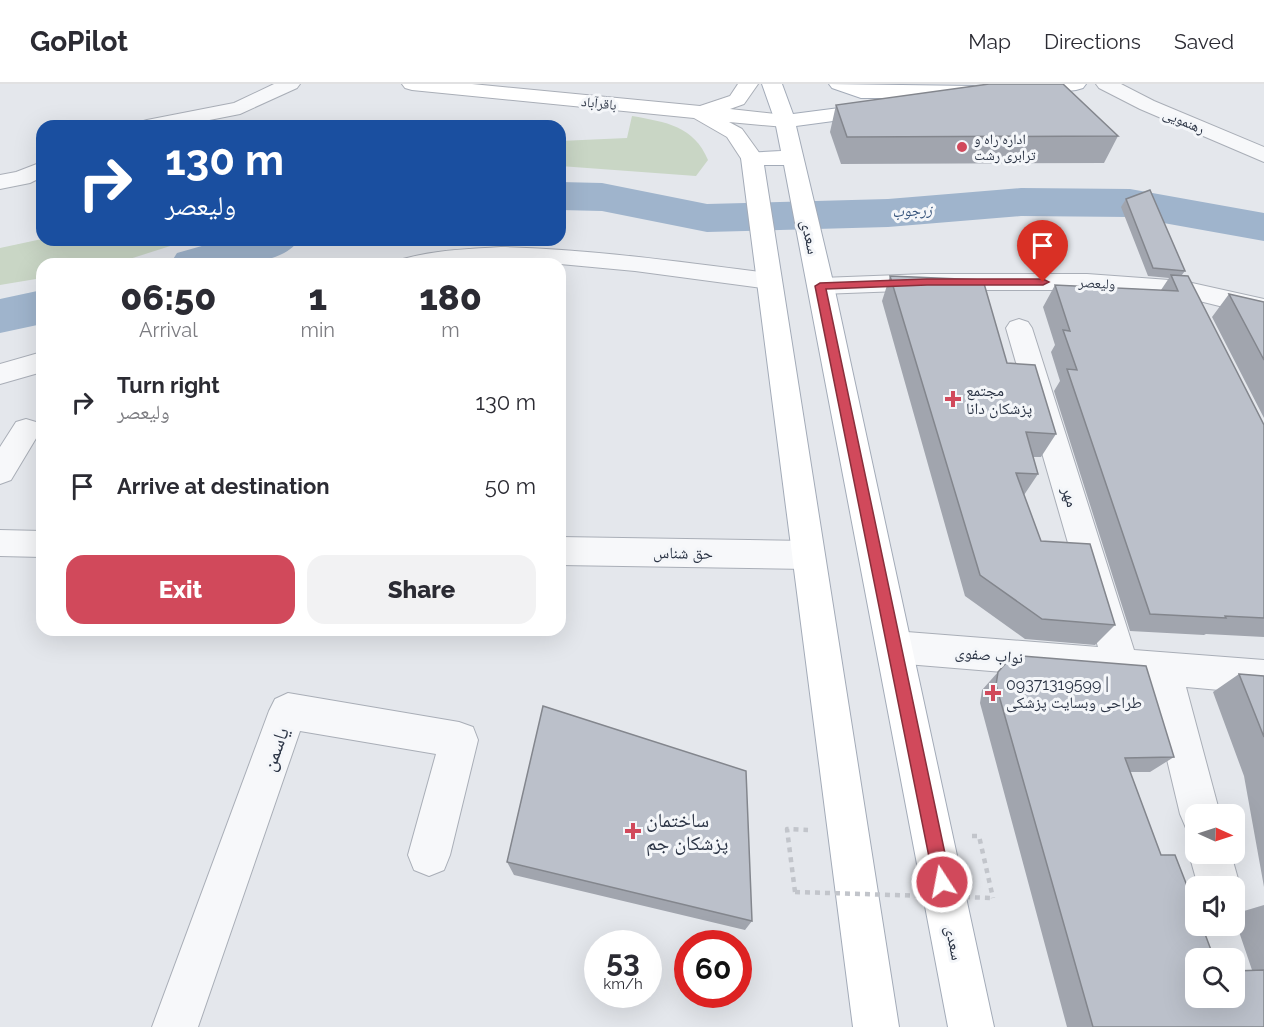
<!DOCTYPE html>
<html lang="en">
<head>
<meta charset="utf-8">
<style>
  :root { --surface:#fff; --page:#f2f2f3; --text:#2b2b33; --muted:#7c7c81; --line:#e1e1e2; --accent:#d1495b }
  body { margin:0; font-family:Raleway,"Noto Naskh Arabic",sans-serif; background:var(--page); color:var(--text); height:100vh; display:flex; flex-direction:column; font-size:22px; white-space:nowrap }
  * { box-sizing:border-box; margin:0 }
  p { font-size:20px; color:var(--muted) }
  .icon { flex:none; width:33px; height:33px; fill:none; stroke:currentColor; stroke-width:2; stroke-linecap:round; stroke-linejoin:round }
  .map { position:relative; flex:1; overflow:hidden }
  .sheet { position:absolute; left:36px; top:174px; width:530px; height:378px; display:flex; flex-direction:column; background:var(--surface); border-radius:18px; box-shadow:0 6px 24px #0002 }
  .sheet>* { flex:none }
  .top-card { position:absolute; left:36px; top:36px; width:530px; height:126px; border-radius:18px; box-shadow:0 6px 24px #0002; background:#1a4fa0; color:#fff; overflow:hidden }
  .needle { width:39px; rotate:93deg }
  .tools { position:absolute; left:1185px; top:720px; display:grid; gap:12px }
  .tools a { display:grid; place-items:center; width:60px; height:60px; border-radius:12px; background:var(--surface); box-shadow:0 6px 24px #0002; font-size:30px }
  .speed { position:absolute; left:584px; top:846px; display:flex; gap:12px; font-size:30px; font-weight:700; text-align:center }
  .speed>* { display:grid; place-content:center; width:78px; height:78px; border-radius:50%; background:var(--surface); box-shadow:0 6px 24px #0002; line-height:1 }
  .speed small { font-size:15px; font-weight:400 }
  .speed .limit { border:9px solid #d22; background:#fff; color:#111 }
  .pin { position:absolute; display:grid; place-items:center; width:51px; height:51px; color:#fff; margin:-62px -26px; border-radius:50% 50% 50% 0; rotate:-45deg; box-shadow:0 0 6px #0007 }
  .pin .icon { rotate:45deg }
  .me { position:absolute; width:66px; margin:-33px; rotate:349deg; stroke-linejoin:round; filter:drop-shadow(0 0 4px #0008) }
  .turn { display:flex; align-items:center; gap:21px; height:126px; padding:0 30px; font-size:27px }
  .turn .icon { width:78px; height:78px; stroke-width:2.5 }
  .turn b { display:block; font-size:42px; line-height:51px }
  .eta { display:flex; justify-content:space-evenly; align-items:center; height:102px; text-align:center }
  .eta b { font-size:36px; font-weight:800; line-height:42px }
  .action { display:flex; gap:12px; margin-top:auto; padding:12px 30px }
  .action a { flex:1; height:69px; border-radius:18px; background:var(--accent); color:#fff; font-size:24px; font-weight:800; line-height:69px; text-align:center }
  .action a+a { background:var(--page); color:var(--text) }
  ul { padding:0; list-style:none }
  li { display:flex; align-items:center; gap:18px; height:84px; padding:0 30px }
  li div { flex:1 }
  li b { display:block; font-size:22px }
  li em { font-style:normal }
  header { display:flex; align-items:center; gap:36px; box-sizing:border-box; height:84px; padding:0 30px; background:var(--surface); border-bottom:2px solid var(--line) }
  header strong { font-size:28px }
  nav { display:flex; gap:33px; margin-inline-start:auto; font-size:21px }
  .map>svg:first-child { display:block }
</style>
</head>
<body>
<header>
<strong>GoPilot</strong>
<nav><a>Map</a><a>Directions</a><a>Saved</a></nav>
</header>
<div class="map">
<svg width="1264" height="943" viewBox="0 0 1264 943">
  <rect width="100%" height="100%" fill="#e4e7ec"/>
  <path fill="#c9d6c5" d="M632,32C666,38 694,42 708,76L696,92L560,82V57L627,54Z
    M42,155V156H189L114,180H42V194L0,201V164Z"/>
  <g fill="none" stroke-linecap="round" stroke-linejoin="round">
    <path fill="#9fb4cc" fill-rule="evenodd" d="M560,98L602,99L707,120L888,115L1021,104L1130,105L1264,129V157L1130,133L1021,132L888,143L707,148L602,127L560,126Z
      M223,156H299C277,188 205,180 170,180L177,169Z
      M42,206V240L0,249V215Z"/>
    <defs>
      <path id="minor" d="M274,0H300L297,4L240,30L179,42H137L140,38L147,36L234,19Z
        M1096,0H1121L1154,17L1264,63V78L1140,25L1099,4Z
        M42,78V93L30,99L0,105V91L16,88Z
        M501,163C591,165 680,178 769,189L778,191L782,197L778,203L769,205L635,187L560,180H400L403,175C435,166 468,165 501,163Z
        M926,190H1087L1183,197L1264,215V233L1183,213L1087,206H926L821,210L812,208L808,202L812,196L821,194Z
        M1019,235L1028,238L1032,244L1134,566L1264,576V610L1186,603L1220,730H1196V748L1186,744L1180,730L1149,600L894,579L881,574L876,563L881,552L894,547L1098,563L1006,244L1010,238Z
        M42,268V288L0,300V280Z
        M26,335L36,338L41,346L11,396L0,400V363L16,338Z
        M0,446L42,447V473L0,472Z
        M560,453L807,457L819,461L823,471L819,481L807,485L560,481Z
        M288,609L459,638L473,643L478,656L450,771L444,786L429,792L414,786L408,771L436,670L300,647L198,943H152L269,627L275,615Z
        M1195,755L1196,770H1231L1240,802L1234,816V802H1198L1189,770Z"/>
      <path id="secondary" d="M402,0H472L700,22L730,12L738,0H758L744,20L730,25L785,31L792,33L795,37L792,41L785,43L729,38L742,45L763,74L760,79L752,81L744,79L727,53L694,34L412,6L405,4Z"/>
      <path id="primary" d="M762,0H782L793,30L878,19L885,21L888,25L885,29L878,31L796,42L834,202L994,943H948L784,81H764L899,943H853L741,74L744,69L781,67L775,37Z
        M829,0L973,2L980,4L983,8L980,12L973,14H861L832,4Z
        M1027,0H1086L1083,4L1076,6L1019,13L1012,11L1009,7L1012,3Z"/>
    </defs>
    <use href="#minor" stroke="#a9aeb7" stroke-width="2"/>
    <use href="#secondary" stroke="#a9aeb7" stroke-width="2"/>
    <use href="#primary" stroke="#a3abb8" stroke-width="2"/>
    <path stroke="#c2c5cb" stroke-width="4.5" stroke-dasharray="5 5" stroke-linecap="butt" d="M972,752H979L993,814
      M795,808L787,745L808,746"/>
    <use href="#minor" fill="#f7f8fa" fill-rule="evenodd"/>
    <use href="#secondary" fill="#fff" fill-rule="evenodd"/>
    <use href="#primary" fill="#fff" fill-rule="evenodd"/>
    <path stroke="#c2c5cb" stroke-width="4.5" stroke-dasharray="5 5" stroke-linecap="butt" d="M795,808L993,814"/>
  </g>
  <path fill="#a1a5ae" d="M836,21L1118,52L1104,79L841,80L830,48Z
    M1126,115L1185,187L1181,192L1264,341V553L1206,550L1204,551L1130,547L1054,307L1060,297L1051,268L1055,261L1043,223L1055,201L1161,206L1169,194L1148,192L1121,123Z
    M890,192L1007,279L1056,350L1041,373H1033L1038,390L1024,411L1041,457L1115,541L1095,561L1025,555L965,512L882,217Z
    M1229,210L1264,218V334L1212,233Z
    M1006,579L1174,673L1150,688H1130L1196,914L1252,886L1234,833V830L1264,821V943H1067L980,619L982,606Z
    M1239,590L1264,592V803L1244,692L1213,608Z
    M507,778L752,837L745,846L514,791Z"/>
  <path fill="#bbc0ca" stroke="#83868d" stroke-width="1.5" d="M989,0H1063L1118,52L847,53L836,21Z
    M1150,106L1185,187L1153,184L1126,115Z
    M1171,191L1188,192L1264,341V534L1225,532L1226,534L1150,530L1067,285L1077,286L1063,246L1070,247L1055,201L1178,207Z
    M890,192L983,196L1007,279L1035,281L1056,350L1026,348L1038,390L1016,389L1041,457L1090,460L1115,541L1042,535L980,491Z
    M1229,210L1264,218V276Z
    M1022,572L1146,582L1174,673L1125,674L1161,771H1175L1196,825V842H1202L1214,874H1196V914H1234V887L1264,886V943H1093L996,601L998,588L1006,579Z
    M1239,590L1264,592V653Z
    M543,622L746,687L752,837L507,778Z"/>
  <path fill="#d1495b" stroke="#882f3b" stroke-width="1.5" d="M927,195H1043L1049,198L1043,201H927L826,205L951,798L948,805L942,807L936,805L934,798L815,202L820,199Z"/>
  <g fill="#d1495b" stroke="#f4f6f9" stroke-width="2">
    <circle cx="962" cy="63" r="6"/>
    <path d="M950 306h6v6h6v6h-6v6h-6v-6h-6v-6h6z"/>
    <path d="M990 600h6v6h6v6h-6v6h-6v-6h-6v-6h6z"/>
    <path d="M630 738h6v6h6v6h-6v6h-6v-6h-6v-6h6z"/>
  </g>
  <g text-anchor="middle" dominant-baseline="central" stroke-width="6" stroke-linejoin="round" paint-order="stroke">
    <g font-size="14" fill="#2b3445" stroke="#f4f6f9">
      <text transform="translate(599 19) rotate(6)">باقرآباد</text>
      <text transform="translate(1184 37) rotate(23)">رهنمویی</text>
      <text transform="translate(1097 199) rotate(3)">ولیعصر</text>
    </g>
    <g font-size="14" fill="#2b3445" stroke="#f4f6f9" text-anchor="start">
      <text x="974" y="55">اداره راه و<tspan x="974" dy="16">ترابری رشت</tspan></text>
    </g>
    <g font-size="15" font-style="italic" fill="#34527a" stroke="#f4f6f9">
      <text transform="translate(912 127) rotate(-4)">زرجوب</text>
    </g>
    <g font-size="16" fill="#2b3445" stroke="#f4f6f9">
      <text transform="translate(810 153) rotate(78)">سعدی</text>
      <text transform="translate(1070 413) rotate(73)">مهر</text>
      <text transform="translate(683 469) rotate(1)">حق شناس</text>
      <text transform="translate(989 571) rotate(5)">نواب صفوی</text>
      <text transform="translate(954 859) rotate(79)">سعدی</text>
    </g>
    <g font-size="16" fill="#2b3445" stroke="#f4f6f9" text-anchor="start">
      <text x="966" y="306">مجتمع<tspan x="966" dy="18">پزشکان دانا</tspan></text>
      <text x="1006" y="600">09371319599 |<tspan x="1006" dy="18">طراحی وبسایت پزشکی</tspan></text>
    </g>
    <g font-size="20" fill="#2b3445" stroke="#f4f6f9">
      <text transform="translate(275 665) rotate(-70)">یاسمن</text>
    </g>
    <g font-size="20" fill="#2b3445" stroke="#f4f6f9" text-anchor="start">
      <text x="646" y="736">ساختمان<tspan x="646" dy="23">پزشکان جم</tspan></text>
    </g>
  </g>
</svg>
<div class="tools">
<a><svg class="needle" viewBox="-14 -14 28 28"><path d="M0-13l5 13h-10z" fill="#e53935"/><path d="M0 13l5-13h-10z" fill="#7c7c81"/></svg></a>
<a><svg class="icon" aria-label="sound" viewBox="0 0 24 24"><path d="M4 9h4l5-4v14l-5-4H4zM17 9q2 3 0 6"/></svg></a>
<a><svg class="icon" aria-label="search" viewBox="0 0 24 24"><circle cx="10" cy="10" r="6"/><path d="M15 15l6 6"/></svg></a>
</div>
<div class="speed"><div>53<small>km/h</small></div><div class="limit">60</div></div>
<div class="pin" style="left:1043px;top:198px;background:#d93025"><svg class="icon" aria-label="arrive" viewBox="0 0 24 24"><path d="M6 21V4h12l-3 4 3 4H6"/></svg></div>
<svg class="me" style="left:942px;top:798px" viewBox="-20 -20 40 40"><circle r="17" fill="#d1495b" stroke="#fff" stroke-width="3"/><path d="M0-11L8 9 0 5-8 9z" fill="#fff"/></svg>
<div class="top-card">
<div class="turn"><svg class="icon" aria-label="right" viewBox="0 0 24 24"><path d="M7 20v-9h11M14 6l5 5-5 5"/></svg><div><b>130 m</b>ولیعصر</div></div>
</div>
<section class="sheet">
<div class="eta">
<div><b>06:50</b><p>Arrival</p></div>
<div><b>1</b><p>min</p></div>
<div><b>180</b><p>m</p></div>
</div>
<ul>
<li><svg class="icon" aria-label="right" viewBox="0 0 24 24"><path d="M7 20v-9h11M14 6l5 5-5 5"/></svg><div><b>Turn right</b><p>ولیعصر</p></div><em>130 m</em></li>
<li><svg class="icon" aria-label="arrive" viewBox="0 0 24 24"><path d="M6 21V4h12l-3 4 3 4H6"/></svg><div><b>Arrive at destination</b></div><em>50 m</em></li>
</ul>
<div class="action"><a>Exit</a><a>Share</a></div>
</section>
</div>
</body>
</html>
